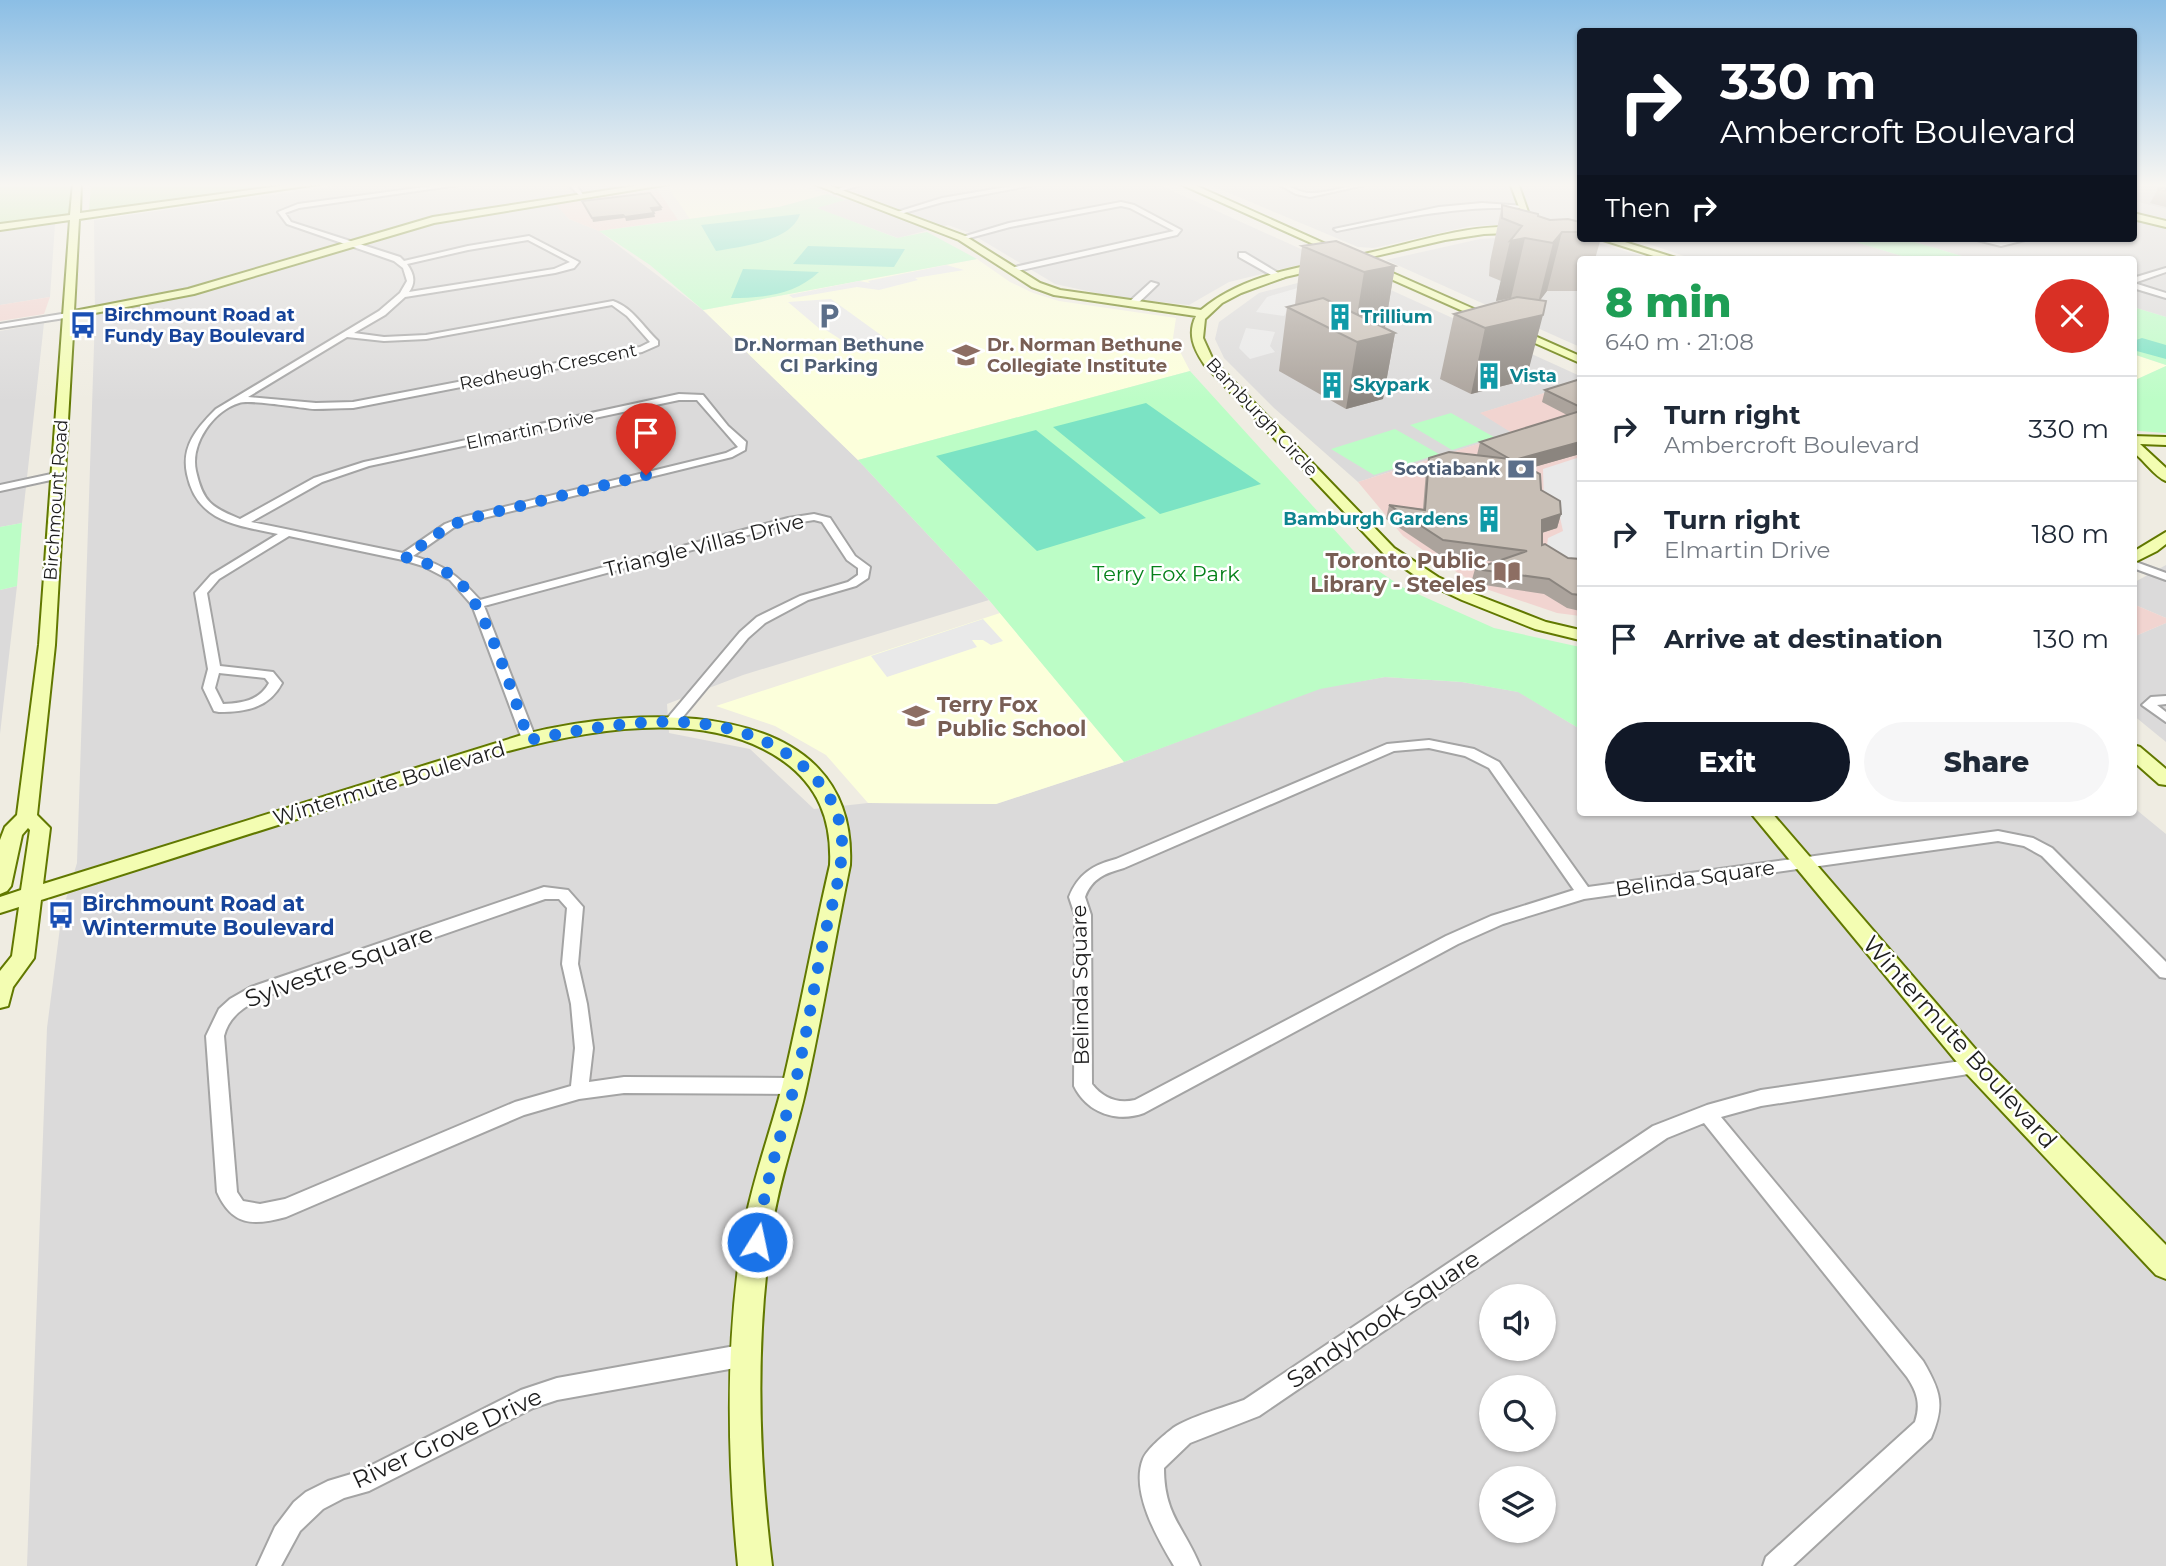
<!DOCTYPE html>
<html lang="en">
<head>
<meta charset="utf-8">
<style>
  :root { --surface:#fff; --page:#f6f6f7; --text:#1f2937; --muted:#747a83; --line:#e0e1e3; --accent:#111827 }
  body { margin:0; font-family:Montserrat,sans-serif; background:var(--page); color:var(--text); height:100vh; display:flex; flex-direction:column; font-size:26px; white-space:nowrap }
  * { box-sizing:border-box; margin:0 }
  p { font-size:23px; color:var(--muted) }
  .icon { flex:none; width:38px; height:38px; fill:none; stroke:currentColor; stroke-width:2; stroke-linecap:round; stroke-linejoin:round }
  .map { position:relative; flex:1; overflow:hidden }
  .panel { position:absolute; left:1577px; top:256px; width:560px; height:560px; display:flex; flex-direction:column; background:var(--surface); border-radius:7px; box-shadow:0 2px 5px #0004 }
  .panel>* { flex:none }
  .guide { position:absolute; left:1577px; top:28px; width:560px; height:214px; border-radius:7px; box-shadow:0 2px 5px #0004; background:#111827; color:#fff; overflow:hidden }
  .buttons { position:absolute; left:1479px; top:1284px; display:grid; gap:14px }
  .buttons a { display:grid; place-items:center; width:77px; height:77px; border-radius:50%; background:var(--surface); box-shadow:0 2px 5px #0004; font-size:35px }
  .pin { position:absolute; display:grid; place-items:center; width:60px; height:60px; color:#fff; margin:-72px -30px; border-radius:50% 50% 50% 0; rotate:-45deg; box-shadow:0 0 7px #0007 }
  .pin .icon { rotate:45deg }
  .me { position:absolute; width:77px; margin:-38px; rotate:10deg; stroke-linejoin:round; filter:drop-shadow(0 0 5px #0008) }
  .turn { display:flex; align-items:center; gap:24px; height:147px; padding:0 28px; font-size:32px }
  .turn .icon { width:91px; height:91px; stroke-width:2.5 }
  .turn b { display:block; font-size:49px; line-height:60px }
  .then { display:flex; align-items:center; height:66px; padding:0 28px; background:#0003; gap:14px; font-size:26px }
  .round { display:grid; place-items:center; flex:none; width:74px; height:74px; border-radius:37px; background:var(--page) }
  .headline { display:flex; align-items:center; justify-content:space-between; height:119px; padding:0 28px }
  h1 { font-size:42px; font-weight:800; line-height:52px; color:#1e9e55 }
  .primary-button { display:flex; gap:14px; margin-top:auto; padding:14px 28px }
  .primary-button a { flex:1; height:80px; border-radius:42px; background:var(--accent); color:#fff; font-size:28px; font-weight:800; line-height:80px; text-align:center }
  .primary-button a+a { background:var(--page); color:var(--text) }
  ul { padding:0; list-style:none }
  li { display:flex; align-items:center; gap:21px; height:105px; padding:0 28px; border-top:2px solid var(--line) }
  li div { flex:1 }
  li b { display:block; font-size:26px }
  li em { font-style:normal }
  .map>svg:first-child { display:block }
</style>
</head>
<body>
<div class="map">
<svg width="2166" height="1566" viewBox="0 0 2166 1566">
  <rect width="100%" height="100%" fill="#efece2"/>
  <path fill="#dbdada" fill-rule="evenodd" d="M356,183H643L552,197L569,219L599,231L703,310L858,460L989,600L743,675L667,704L669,733L750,749L814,809L868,803L996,804L1124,762L1320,688L1385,677L1462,682L1519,692L1580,729V812H2133V807L2166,834V1566H27L47,1028L62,912L77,863L95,315L94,220ZM1491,1297H1544V1349H1491ZM1491,1388H1544V1440H1491ZM1491,1479H1544V1531H1491Z
    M831,183H1155L1323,259L1229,282L1189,305L1115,297L1055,284L970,233L948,225L898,238L816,208L863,195Z
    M1205,183H1580V230L1516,224L1470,226L1374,248L1358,247Z
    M2133,201L2166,209V317L2133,307V259H1972L1901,238H2133Z
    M55,224L50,297L0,305V232Z
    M1528,236L1594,242L1653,259H1580V347L1386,260L1480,239Z
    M1631,238H1842L1912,259H1693Z
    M1347,270L1580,376V382L1481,413L1513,433L1358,482L1274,408L1224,358L1215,339L1219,322L1259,293Z
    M44,323L22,523L0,527V331Z
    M2166,565V618L2133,604V583Z
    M17,586L0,734V590Z
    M2166,623V742L2133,715V637Z"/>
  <path fill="#f1d4d0" d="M657,189L678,220L599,231L569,219L555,204Z
    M50,297L44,314L0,321V305Z
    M1580,382V616L1557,613L1483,588L1437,560L1403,536L1358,482L1512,433L1480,413Z
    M2133,604L2166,618V623L2133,637Z"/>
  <path fill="#fcffdb" d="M699,183H790L827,194L779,207L690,219L668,187Z
    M977,259L1010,282L1033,293L1059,301L1176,318L1173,338L1190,371L858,460L703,310Z
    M2133,354L2166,365V366L2133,381Z
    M1000,613L1124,762L996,804L868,803L826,755L775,726L716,706Z"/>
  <path fill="#cbcbcb" d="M2145,183L2166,188V209L2133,201V186Z"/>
  <path fill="#c2eda4" d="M0,183H70V215L0,225Z
    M91,183H306L89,212Z"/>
  <path fill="#bcfdc6" d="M827,194L845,200L817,208L897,238L927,232L977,259L703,310L650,265L599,231L779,207Z
    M1842,238H1901L1972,259H1912Z
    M2133,307L2166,317V365L2133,354Z
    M2166,366V433L2139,431L2133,428V381Z
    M1190,371L1361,559L1402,587L1494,628L1580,647V729L1518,692L1462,682L1385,677L1320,689L1124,762L989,600L858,460Z
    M1451,413L1494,437L1452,450L1410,425Z
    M1395,429L1439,454L1374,475L1331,449Z
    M22,523L17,586L0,590V527Z"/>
  <path fill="#7be3c4" d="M800,214C791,242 741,246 716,251L701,225Z
    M808,246L905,249L894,267L793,264Z
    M743,269L819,272C794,295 764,298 731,298Z
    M2142,338L2166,345V359L2133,350V341Z
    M1146,403L1261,484L1160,514L1053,427Z
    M1036,430L1146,518L1037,551L936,456Z"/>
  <path fill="#e9e9e9" d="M946,265L964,270L915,278L918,280L879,290L857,287L793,298L789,295L859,281L870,283L868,281Z
    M1308,285L1332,294L1290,306L1284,316L1256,312L1267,297Z
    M831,299L892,343L854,348L826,330H821L788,302Z
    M1246,328L1275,332L1270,346L1275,352L1250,359L1239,348Z
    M1580,457V567L1547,545L1548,538L1563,531L1559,513L1544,505L1543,469Z
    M983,619L1003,641L991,645L983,640H972L977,647L887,677L871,656Z"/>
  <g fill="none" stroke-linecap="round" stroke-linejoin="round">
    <defs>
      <path id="street" d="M454,183H472L299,208L285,213L291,222L400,257L404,261L468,246L529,236L579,262L574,268L555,273L405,297L385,315L354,333L384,337L426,335L613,301C633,308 643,327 658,341V345L642,352L353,408C340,408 328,409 315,409C300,408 250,399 239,403C213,411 190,444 196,471C203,502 211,507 240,519L314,478L364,462L679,394L703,395L728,426L746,442L745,450L732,457L471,521L453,528L413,556C446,566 457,575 480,600L788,518L814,514L830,518L855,556L870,567L868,578L856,586L808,600L765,623L748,638L677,724L672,725L665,721L740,632L757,617L800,596L848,582L858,575V568L847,560L822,522L814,520L789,524L484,606L536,739L534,742L529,743L522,739L472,605L450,580L423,566L403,560L289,536L219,579L207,593L220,666L273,672L282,683C269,708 246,712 219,712L214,711L203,688L208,669L195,593L211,575L278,534C236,525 197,522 187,474C181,446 197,428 216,409L379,311L400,293L407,281L403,268L394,261L287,224L278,212L298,204ZM528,240L570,262L554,269L409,292C416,282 414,274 407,264L468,250ZM612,305L627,316L650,342L640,347L353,402L316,403L248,397L347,337L384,341L426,339ZM679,400H697L738,447L726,453L463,517L445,524L403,553L251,522L322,482L369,466ZM219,673L265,678L269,683C259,701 242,703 223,704L215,688Z
        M567,183H574L585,197H581Z
        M855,183H866L835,193L832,191Z
        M1029,183H1044L943,202L897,215L894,213L942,198Z
        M1276,183C1288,183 1296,192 1308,193C1329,194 1352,183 1374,183L1310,197L1296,194Z
        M1121,202L1134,205L1181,230L1177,235L1013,272H1010V268L1174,231L1130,208L1121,206L1010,227L962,240L959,238L1009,223Z
        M1482,203L1525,206L1522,208C1456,206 1401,218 1337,231L1334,229L1439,207Z
        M1969,238L2001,242L2033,238L2001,246Z
        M1239,253H1245L1285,277L1278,279L1239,257Z
        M2166,268V272L2134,283L2166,293V298L2133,288V278Z
        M1151,282L1158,284L1135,306H1129V302Z
        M68,313H71V317L0,328V324Z
        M56,473L60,474V478L0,491V485Z
        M2133,561L2166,573V580L2133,568Z
        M2166,696V704L2157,705L2166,712V722L2142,705L2151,697Z
        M1429,740L1474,749L1499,762L1588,887L1998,831L2033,838L2052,848L2166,962V978L2160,977L2042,856L2024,846L1998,841L1584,899L1503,924L1458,944L1144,1113C1117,1123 1087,1113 1074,1086L1075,915L1069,897C1078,874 1093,865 1116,859L1387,744ZM1429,748L1465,756L1489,768L1574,890L1491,916L1446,936L1135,1100C1117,1104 1103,1098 1092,1084L1091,915L1085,897C1092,878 1106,873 1124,868L1394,751Z
        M544,887L568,890L583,907L578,964L587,1004L593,1048L589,1082L624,1077L794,1078L800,1081L803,1086L800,1091L794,1094L624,1093L579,1099L524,1115L286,1217C253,1226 232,1226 217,1192L206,1036L219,1009L230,999L251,987ZM545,899H559L567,908L562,964L571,1004L575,1048L571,1086L515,1102L285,1199L260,1204L243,1201L237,1192L224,1036C229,1016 245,1006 263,997Z
        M1975,1059L1981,1061L1984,1066L1981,1071L1975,1073L1761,1106L1721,1117L1923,1361C1941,1392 1945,1405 1931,1438L1793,1566H1763L1766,1557L1915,1422C1921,1404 1917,1392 1907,1377L1704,1123L1667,1138L1259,1416L1190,1443L1164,1468C1164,1515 1184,1527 1200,1566H1174C1158,1539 1130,1492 1143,1459C1147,1449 1164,1435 1173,1428C1189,1417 1225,1407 1244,1400L1653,1126L1707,1105L1761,1090Z
        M746,1344L754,1347L757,1355L754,1363L746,1366L557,1400L533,1408L369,1491L344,1498L323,1509L300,1531L281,1566H257L275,1527L294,1502L306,1492L328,1481L358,1472L521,1390L557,1378Z"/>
      <path id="secondary" d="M73,183H81L80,213L302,183H326L79,219L74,311L188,289L433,217L654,183H676L434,223L194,294L74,317L55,645L37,815L50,828L43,884L522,735C636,705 858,694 850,865C835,938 823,1011 807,1084C797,1132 779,1179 772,1228C755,1340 758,1454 772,1566H738C727,1453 725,1339 744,1227C753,1178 771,1131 783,1083C800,1011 813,938 830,865C832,821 819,786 782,760C664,678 443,772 319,812C226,841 134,871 41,900L34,958L13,987L8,1006L0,1008V971L12,956L19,907L0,913V897L21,890L30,830L28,828L22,835L11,886L7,891L0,894V840L5,827L17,815L39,645L70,220L0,230V224L70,215Z
        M811,183H823L965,236L1040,283L1060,290L1201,310C1249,270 1314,266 1373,252C1422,241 1475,222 1527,228L1510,183H1518L1535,232L1484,234L1445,240L1285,277L1241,293L1222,303L1205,319L1203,338L1213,360L1394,548L1438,577L1474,594L1546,622L1580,630V640L1535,629L1462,600L1426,583L1384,554L1204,364C1194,349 1187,334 1196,316L1054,295L1032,287L959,240Z
        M1178,183H1190L1348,254L1340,256Z
        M2133,213L2166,221V227L2133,219Z
        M1597,238H1612L1679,259H1663Z
        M1370,263L1580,356V363L1366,268L1365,266Z
        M2133,436L2166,437V445L2140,444L2166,468V481C2155,477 2144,460 2133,452Z
        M2166,532V544L2157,551L2133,563V552Z
        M2133,745L2140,747L2166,769V785L2159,784L2133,761Z
        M1750,812H1771L1984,1059L2166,1245V1279L2156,1275L1966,1073Z"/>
    </defs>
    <use href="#street" stroke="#a4a4a4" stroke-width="4"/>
    <use href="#secondary" stroke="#617800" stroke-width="4"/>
    <use href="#street" fill="#fff" fill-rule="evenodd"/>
    <use href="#secondary" fill="#f3fdb2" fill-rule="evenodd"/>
  </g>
  <path fill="#aba39c" d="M2166,187V207L2150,203L2158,189Z
    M1502,205L1550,220L1580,222V238H1601L1595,259H1580V291H1547L1540,300L1526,380L1471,394L1440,379L1454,314L1513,298L1496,301L1501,281L1489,276L1490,262Z
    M1302,246L1395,266L1385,327H1383L1395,333L1383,399L1346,409L1279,371L1287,307L1295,305Z
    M1580,381V454L1530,468L1541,490L1561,514L1557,528L1542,533V545L1568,558L1580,559V611L1567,608L1544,594L1471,583L1475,569L1496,562L1440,555L1386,519L1389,505L1423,509L1426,471L1429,458L1477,455L1480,442L1567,415L1542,402L1545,390Z"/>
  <path fill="#8b857f" d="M661,207L662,210L652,212L651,208Z
    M654,213L655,217L626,221L625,217Z
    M623,215L624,218L593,222L592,218Z
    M1562,232L1547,291L1538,303L1553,243Z
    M1525,238L1511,298L1496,301L1510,241Z
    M1395,266L1385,327L1354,334L1364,272Z
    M1543,315L1526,380L1471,394L1485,328Z
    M1395,333L1383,399L1346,409L1357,342Z
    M1580,442V454L1510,474L1514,460Z
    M1561,514L1557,528L1538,534L1542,520Z"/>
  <path fill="#c7beb5" stroke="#8b857f" stroke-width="2" d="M2166,187V191L2158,189Z
    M650,193L661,207L651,208L654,213L625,217L623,215L592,218L582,201Z
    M1502,205L1538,214V216L1550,220L1568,219L1580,222V232H1562L1553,243L1525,238L1510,241L1522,226L1502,218Z
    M1336,241L1395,266L1364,272L1302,246Z
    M1517,297L1546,301L1543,315L1485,328L1454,314Z
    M1323,298L1395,333L1357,342L1287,307Z
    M1577,380L1580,381V407L1545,390Z
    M1580,411V442L1514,460L1540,474L1541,490L1560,501L1561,514L1542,520V545L1545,544L1568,558L1580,559V595L1572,594L1549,579L1475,569L1527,551L1443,540L1389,505L1425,510L1429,458L1449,452L1510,459L1480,442Z"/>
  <linearGradient id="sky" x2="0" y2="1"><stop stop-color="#8bbee5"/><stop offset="0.46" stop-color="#f8f6f2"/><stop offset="1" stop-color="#f8f6f2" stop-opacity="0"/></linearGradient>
  <rect width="2166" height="402" fill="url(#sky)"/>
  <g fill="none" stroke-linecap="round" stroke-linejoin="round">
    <path stroke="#1a73e8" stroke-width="12" stroke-dasharray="0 21.6" d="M646,475L467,519L449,526L405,557C422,562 441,567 455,578C486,603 514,699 529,740C617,722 728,701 803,766C826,786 842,812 842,844C842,877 830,910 823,942C813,991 806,1040 794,1088C780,1138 763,1190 757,1242"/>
  </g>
  <defs>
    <symbol id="parking-bare" viewBox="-9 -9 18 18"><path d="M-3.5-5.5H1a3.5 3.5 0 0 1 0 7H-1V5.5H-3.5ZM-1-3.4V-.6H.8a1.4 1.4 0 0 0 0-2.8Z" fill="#5c6f8a" stroke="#fff" stroke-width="2.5" paint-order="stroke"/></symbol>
    <symbol id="building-bare" viewBox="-9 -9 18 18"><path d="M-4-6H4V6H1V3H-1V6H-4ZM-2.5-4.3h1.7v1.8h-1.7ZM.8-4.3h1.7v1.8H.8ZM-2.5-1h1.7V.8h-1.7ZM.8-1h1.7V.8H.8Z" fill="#0f9aa8" stroke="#fff" stroke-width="2.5" paint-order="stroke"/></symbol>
    <symbol id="bus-bare" viewBox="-9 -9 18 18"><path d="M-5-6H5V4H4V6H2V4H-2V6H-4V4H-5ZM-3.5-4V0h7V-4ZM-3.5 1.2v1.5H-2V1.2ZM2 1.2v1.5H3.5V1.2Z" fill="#1a4fb4" stroke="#fff" stroke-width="2.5" paint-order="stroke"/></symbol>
    <symbol id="school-bare" viewBox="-9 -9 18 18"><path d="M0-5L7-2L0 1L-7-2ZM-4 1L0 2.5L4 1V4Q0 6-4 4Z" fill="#8d6e63" stroke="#fff" stroke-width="2.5" paint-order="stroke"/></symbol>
    <symbol id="bank-bare" viewBox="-9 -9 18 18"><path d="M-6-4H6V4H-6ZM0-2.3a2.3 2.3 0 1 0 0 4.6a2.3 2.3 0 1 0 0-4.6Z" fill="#5c6f8a" stroke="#fff" stroke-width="2.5" paint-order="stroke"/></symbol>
    <symbol id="library-bare" viewBox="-9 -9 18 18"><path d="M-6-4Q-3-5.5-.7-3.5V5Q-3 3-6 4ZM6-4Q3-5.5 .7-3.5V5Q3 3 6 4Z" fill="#8d6e63" stroke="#fff" stroke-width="2.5" paint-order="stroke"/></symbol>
  </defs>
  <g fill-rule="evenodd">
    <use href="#parking-bare" x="810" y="297" width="38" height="38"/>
    <use href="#building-bare" x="1321" y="298" width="38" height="38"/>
    <use href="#bus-bare" x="64" y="306" width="38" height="38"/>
    <use href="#school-bare" x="947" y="336" width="38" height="38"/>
    <use href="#building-bare" x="1470" y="357" width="38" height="38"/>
    <use href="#building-bare" x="1313" y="366" width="38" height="38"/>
    <use href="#bank-bare" x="1502" y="450" width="38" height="38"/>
    <use href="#building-bare" x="1470" y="500" width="38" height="38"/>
    <use href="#library-bare" x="1488" y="553" width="38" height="38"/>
    <use href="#school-bare" x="897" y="697" width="38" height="38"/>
    <use href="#bus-bare" x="42" y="896" width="38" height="38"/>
  </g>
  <g text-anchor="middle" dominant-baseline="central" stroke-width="5" stroke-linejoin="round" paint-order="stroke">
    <g font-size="18" font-weight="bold" fill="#164399" stroke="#fff" text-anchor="start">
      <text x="104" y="315">Birchmount Road at<tspan x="104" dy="21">Fundy Bay Boulevard</tspan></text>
    </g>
    <g font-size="18" font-weight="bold" fill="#0d838f" stroke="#fff" text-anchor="start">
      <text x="1361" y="317">Trillium</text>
      <text x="1510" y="376">Vista</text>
      <text x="1353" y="385">Skypark</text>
      <text x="1468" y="519" text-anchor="end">Bamburgh Gardens</text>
    </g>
    <g font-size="18" font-weight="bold" fill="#4e5e75" stroke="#fff">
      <text x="829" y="345">Dr.Norman Bethune<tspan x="829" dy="21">CI Parking</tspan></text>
      <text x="1500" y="469" text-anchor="end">Scotiabank</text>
    </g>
    <g font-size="18" font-weight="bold" fill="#785e54" stroke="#fff" text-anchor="start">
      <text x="987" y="345">Dr. Norman Bethune<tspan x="987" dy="21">Collegiate Institute</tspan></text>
    </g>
    <g font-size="18" fill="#1d1d1d" stroke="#fff">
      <text transform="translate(548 367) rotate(-11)">Redheugh Crescent</text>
      <text transform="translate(1262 417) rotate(47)">Bamburgh Circle</text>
      <text transform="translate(530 430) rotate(-12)">Elmartin Drive</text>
      <text transform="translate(56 500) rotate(-86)">Birchmount Road</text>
    </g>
    <g font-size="21" fill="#1d1d1d" stroke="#fff">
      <text transform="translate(704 545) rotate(-14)">Triangle Villas Drive</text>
      <text transform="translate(389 783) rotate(-17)">Wintermute Boulevard</text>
      <text transform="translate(1695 878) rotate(-8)">Belinda Square</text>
      <text transform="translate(1080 985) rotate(-91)">Belinda Square</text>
    </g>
    <g font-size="21" font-weight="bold" fill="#785e54" stroke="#fff" text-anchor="end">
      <text x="1486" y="560">Toronto Public<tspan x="1486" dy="24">Library - Steeles</tspan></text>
      <text x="937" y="704" text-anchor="start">Terry Fox<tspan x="937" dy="24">Public School</tspan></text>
    </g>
    <g font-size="21" fill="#05811a" stroke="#fff">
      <text x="1166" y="573">Terry Fox Park</text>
    </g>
    <g font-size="21" font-weight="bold" fill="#164399" stroke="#fff" text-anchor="start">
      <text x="82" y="903">Birchmount Road at<tspan x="82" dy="24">Wintermute Boulevard</tspan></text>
    </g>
    <g font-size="24" fill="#1d1d1d" stroke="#fff">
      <text transform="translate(339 966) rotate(-20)">Sylvestre Square</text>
      <text transform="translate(1960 1042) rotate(48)">Wintermute Boulevard</text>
      <text transform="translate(1383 1319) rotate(-34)">Sandyhook Square</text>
      <text transform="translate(447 1438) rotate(-25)">River Grove Drive</text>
    </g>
  </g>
</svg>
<div class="buttons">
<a><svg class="icon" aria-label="sound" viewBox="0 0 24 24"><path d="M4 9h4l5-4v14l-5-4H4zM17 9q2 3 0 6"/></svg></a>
<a><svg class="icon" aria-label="search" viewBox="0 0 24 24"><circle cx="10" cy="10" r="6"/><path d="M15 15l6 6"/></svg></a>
<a><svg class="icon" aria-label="layers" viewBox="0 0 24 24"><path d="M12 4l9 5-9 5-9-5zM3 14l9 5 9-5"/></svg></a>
</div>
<div class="pin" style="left:646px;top:475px;background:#d93025"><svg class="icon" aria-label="arrive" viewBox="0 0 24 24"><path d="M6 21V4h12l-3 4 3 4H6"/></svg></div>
<svg class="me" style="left:757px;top:1242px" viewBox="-20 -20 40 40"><circle r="17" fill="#1a73e8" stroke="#fff" stroke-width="3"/><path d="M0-11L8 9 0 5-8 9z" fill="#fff"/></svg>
<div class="guide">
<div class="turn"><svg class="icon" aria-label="right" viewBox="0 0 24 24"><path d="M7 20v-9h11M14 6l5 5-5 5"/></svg><div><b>330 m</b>Ambercroft Boulevard</div></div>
<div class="then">Then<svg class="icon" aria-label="right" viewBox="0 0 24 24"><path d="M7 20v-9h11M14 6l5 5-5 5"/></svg></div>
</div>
<section class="panel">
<div class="headline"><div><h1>8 min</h1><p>640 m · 21:08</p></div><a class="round" style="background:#d93025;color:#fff"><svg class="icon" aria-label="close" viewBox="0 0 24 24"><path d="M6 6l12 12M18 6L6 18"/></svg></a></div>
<ul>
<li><svg class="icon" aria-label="right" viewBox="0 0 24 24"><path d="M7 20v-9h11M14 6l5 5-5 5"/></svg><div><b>Turn right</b><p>Ambercroft Boulevard</p></div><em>330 m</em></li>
<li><svg class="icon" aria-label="right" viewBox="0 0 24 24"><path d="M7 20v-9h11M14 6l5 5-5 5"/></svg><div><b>Turn right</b><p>Elmartin Drive</p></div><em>180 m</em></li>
<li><svg class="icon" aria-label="arrive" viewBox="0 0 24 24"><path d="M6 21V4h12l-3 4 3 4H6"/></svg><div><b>Arrive at destination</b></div><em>130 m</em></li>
</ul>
<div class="primary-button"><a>Exit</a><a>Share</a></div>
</section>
</div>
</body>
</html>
